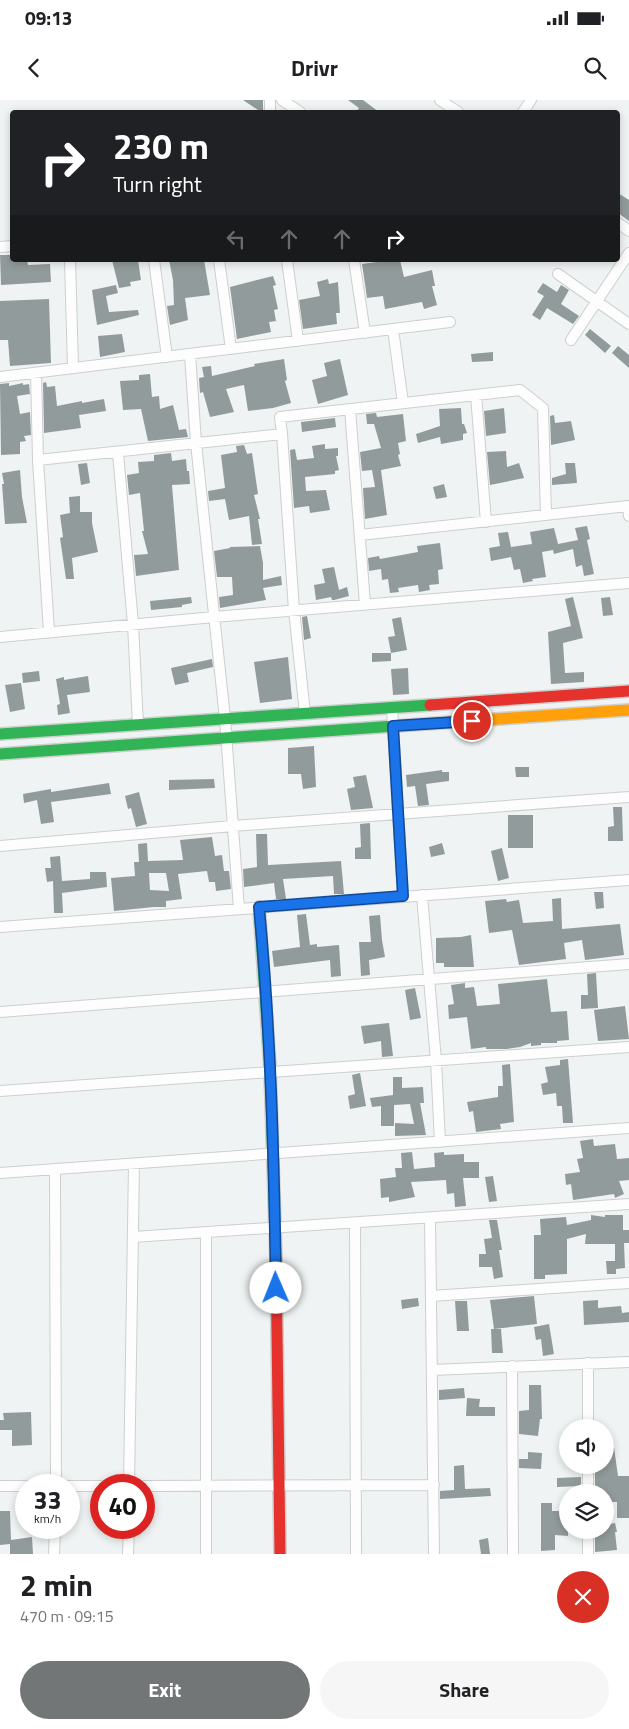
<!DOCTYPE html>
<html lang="en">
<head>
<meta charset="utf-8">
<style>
  :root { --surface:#fff; --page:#f6f6f6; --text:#202124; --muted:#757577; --accent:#737676 }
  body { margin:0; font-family:"Titillium Web",sans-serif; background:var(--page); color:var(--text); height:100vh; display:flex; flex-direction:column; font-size:19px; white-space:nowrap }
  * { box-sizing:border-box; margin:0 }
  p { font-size:16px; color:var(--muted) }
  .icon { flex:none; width:28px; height:28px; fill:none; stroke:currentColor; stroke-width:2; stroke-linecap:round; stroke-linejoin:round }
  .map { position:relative; height:1454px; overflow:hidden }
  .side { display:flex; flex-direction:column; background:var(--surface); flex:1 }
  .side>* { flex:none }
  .top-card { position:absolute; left:10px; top:10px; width:610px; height:152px; border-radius:5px; box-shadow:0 2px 8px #0003; background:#202124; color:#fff; overflow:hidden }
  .controls { position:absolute; left:559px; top:1319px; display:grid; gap:10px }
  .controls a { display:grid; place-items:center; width:55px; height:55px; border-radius:50%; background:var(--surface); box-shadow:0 2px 8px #0003; font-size:25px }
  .speed { position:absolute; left:15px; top:1374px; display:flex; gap:10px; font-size:25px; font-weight:700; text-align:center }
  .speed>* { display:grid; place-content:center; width:65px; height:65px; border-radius:50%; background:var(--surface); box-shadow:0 2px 8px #0003; line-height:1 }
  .speed small { font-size:12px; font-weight:400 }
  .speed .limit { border:8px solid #d22; background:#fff; color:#111 }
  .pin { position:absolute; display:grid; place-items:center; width:42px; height:42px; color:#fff; margin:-21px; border:2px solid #fff; border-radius:50%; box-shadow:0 1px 5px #0007 }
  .me { position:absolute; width:55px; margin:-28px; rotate:359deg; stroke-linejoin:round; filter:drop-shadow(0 0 4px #0008) }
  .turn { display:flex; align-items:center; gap:18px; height:105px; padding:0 20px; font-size:22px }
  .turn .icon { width:65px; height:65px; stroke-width:2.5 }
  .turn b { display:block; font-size:35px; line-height:42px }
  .lanes { display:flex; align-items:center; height:48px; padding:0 20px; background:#0003; justify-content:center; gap:25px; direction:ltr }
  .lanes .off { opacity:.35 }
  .round { display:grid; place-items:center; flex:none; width:52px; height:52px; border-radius:26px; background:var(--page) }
  .summary { display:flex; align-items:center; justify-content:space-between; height:85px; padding:0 20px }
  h1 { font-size:30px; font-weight:700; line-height:38px }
  .action { display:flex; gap:10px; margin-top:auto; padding:10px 20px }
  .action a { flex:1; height:58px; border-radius:30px; background:var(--accent); color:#fff; font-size:20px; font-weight:700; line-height:58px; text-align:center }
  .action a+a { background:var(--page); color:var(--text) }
  .status { display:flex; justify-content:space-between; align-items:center; height:35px; padding:0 25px; background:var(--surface); direction:ltr }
  .status svg { height:14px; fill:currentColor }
  header { display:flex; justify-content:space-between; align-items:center; height:65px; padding:0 20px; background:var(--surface); font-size:22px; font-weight:700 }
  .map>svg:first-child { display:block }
</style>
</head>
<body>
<div class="status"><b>09:13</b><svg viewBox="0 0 49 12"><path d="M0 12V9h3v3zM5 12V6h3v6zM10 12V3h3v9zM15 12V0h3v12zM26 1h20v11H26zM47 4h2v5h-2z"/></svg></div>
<header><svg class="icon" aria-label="back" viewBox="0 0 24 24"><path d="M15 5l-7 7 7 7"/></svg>Drivr<svg class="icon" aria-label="search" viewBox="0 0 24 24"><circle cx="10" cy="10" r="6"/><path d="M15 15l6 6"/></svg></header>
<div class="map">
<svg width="629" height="1454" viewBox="0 0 629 1454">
  <rect width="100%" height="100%" fill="#f0f3f3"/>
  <path fill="#929b9b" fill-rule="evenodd" d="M243,0H263V11L261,12Z
    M348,0H363L379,12H356L359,8Z
    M618,93L629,100V121L618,113Z
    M0,155H12V160H27L28,165L50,164L51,182L1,185Z
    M112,160H138L141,180L130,182L131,186L119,188Z
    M169,160H204L210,195L185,198L188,220L170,225L167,206L174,205L173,180Z
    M377,160H400L404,177L432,170L435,186H432L437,205L424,209L422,202L385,209L383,196L367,198L362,164L377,162Z
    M273,176L276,185L273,186L278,209L274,210L276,221L269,222L271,232L237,239L230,187Z
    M328,179L329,184L338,182L340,213H336L337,224L303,229L299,200L320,196L317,182Z
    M543,183L557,192L561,185L569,190L561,204L579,216L573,224L547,208L540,220L532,215L544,196L537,192Z
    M116,185L118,193L106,196L109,212L138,210L139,215L97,225L92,190Z
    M49,199L51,263L10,266L8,240H0V201Z
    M590,229L611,246L605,253L585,235Z
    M122,234L125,252L100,257L98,236Z
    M618,246L629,255V268L612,253Z
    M493,252V261L472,262L471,254Z
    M284,259L287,280L285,281L291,303L273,308L248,311L244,285L226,289L234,312L210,317L203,292L200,293L199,278L204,277L202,267L211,266L212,276L255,266L254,264Z
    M340,259L348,295L318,304L312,280L327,276L324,263Z
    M150,274L152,297L159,296L160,309L173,305L179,330L186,329L188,337L148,341L141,309L123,310L120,281L139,280V275Z
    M46,282L47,287L55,286L57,306L82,301V303L104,299L106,311L79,315L81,328L44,333L43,283Z
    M9,283V286L23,283V285L29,284L30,294L17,296L20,314L30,312L31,335L24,336L26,341L20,342V354L1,355L0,284Z
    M461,308L462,324H464L467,333L463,334V340L441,344L440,337L418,343L416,334L440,326L439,309Z
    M504,308L506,333L486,336L484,311Z
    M376,313L377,317L403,314L406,341L398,343L400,354L398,355L401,366L381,370L387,415L365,419L363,388L375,387L372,370L362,371L360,352L381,348L374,324H367L366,314Z
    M554,315L555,323L571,321L575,340L551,345L550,316Z
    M335,318L336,327L302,332L301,322Z
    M325,344V349L338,348V356H336L339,370L335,371V374L305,377L306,391L326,390L330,410L310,413L309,406L294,408L290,350L295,349L297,360L314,358L312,346Z
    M244,345L247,354L252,353L258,394L254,395L260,419H258L262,444L252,445L249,416L229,420L225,399L209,401L208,391L225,388L221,355L237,352L236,346Z
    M506,351L507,367L519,363L524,378L490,385L487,352Z
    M171,353L172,361L186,359L187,371H189L190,384L172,385L179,470L136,476L134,455L148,454L142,431H144L140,393L129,395L127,375L139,373L138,362L154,361V355Z
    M87,363L90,383L81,385L78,364Z
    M565,363H575L577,383L552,385V378L566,374Z
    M20,370L22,397L27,423L5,424L2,384H4L2,373Z
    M444,384L447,397L436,399L433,387Z
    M80,396V412H92V423L98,452L72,458L74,479H66L60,438L63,437L60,415L70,413L69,397Z
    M587,426L590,439L587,440L594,474L584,476L582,465L576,467L573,449L554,454L553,450L542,452L546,477L532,479L533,481L523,483L520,469L514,470L511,457L491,461L489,448L500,446L498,433L508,432L511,447L532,444L530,432L554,428L558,444L578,440L575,428Z
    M440,443L443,469L438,470L439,484L429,485L430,490L419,492L418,485L398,488L399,492L390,493L388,479L382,480L381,469L369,471L368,458L379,456L380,459L418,452L417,446Z
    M260,446L263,463V480L281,476L282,485L263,488L266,500L220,508L219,497L233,495L232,477H217L214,451L230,448V447Z
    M334,467L339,490L347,487L349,496L334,500H332L331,497L316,500L314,485L325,483L322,469Z
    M191,497L192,503L182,505V507L151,510L150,501Z
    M573,497L583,538L563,543L565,573L584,572V582L551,584L548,532L571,526L565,499Z
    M610,497L613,515L603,516L601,498Z
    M307,516L311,538L304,540L302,517Z
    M401,517L407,550L391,553L388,537L395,536L392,519Z
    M372,553H391V561L372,562Z
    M288,557L292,599L260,603L254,562Z
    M212,559L213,567L187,573L189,582L175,585L171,568Z
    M408,568L409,594L393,595L391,569Z
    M39,571L40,581L23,583L22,573Z
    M88,576L90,592L67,595L70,613L58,615L57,605L60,604L56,579L64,577V580Z
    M21,583L25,609L10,612L5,585Z
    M314,646L316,687L303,689L301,674H288V648Z
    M515,667H529V677H516Z
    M442,670V672H449V681L426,684L429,705L418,706L415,686L407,687L406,675Z
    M366,675L373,708L351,710L347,689L355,687L353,677Z
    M214,679L215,688L169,690V680Z
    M109,683L111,694L51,702L54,722L41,724L37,700L24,703L23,694L51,689V692Z
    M139,692L147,724L136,727L131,708L128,709L125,696Z
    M613,707H622L623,741H608V727L614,726Z
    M508,715H533V748H508Z
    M370,723L371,759H355V748L361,747L360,724Z
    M256,734H267L268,765L341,761L344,794H334L333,776L283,779L286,799H276L274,783L244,787L243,769L257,767Z
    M212,737L215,756L222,755L224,771H229L231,789L216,791L215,782H209L207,771L178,774L182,799L166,801V807H154L114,811L111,778L135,776L134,762H139L138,744L147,743L148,761L183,760L180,740ZM149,773H166L169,791L150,790Z
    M442,743L445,754L431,757L429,747Z
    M502,748L509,778L498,781L491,751Z
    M60,756L62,781L90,779V772H106L107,787L62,793L63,813H54L53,781L47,782L45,768H51L50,757Z
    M594,792H603L604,808L596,809Z
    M561,798L562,829L620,824L624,855L585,860L582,840L564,843L566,859L519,865L512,830L489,833L485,801L506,799L507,802L519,800L523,823L553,821L552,799Z
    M306,814L310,845L317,844V847L339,845L341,876L331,877L330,860L274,867L272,851L300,847L297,815Z
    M380,815L382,840L385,857L369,860L370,875L361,876L359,842H371L369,816Z
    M471,835L474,867H444V863H436V838L461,837Z
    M596,873L598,908L581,909V895H588L587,874Z
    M547,879L551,912L567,911L569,940L557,941V943H541V945L531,946V943L520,947L507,949H486V947L471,949L467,917L449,919L448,905L454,904L451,885L465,883V888L474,887L477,906L500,904L498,884Z
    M415,888L421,918L410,920L405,890Z
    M625,906L629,939L598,941L594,910Z
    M389,923L393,956L382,957L381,941L364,944L361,926Z
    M568,959L573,1023H563L562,1006H557L556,993L543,995L541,984L548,982L545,967L560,965V960Z
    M510,964L514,1022L500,1024L501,1029L476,1032L473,1011L469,1012L467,1002L498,997V986H503L502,965Z
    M360,973L366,1006L350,1009L348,996L355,994L352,975Z
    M393,977H402V988L423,987L424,1003H420L426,1035L395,1036V1023L414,1024L410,1004L394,1005V1026H381V1006L372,1007L370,998L393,995Z
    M593,1039L594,1046L615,1044L617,1059L629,1058V1080L619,1081L624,1094L615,1098L614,1094L573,1100L571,1084L566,1085L565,1074L580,1072L577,1059L583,1058L580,1041Z
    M412,1052L414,1069L435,1067L434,1053L444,1052V1055L464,1054V1062H479V1078H463L466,1106L455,1107L454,1093L447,1094L446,1080L411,1082L415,1097L389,1102V1097L381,1098L380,1079L396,1077L395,1068H402L401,1053Z
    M493,1076L497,1101L489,1102L485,1077Z
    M591,1115L605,1117V1115H623V1130H629V1143H624L625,1168L616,1169V1174H607L606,1161H615V1144H585L586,1134L567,1139V1174L545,1175V1179H534V1135H541L540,1119L566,1117L567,1125L591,1120Z
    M489,1120H497L502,1150H499L503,1177L494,1179L492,1167H479V1154H486L484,1139L492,1138Z
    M534,1196L537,1224L494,1229L490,1200Z
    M418,1198L419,1206L402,1209L401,1200Z
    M598,1200V1208L621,1206L622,1213L629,1212V1222L584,1225L583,1201Z
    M455,1201H467L469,1231H457Z
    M549,1224L554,1254L543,1256L541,1239L536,1240L534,1227Z
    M491,1229H501L503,1253H492Z
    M529,1285H541L542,1319H540L538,1336L519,1334V1311L529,1310Z
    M464,1288L465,1298L439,1300V1290Z
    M467,1298L480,1299L479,1307H495V1316H466Z
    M31,1312L32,1345L12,1346V1330H0V1320H4L3,1313Z
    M613,1340L618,1376H629V1418H617V1402H605V1392H595V1365H605V1341Z
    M528,1352L542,1353L541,1369L519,1368V1359H528Z
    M464,1365L465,1389L490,1388L491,1396L440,1399V1391L454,1390V1366Z
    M581,1377V1386L557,1387V1378Z
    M541,1403H552V1411H568V1436L555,1435V1450L541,1451Z
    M0,1411H10L11,1440L32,1437L33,1454H10V1444L0,1445Z
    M615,1423L617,1432H615L617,1450L595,1452V1430H605V1425Z
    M488,1438L490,1454H481L479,1440Z"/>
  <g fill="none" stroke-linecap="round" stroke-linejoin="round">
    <defs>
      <path id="street" d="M270,0V12
        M282,0L300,12
        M440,0L458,12
        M523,12L531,0
        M618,123L629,131
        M0,147L12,146
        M70,160L73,268
        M154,160L167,257
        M219,160L231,249
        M287,160L298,241
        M354,160L365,233
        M558,174L629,224
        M393,229L403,303
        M571,240L629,153
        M190,254L196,343L225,619L239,809
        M36,273L38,360L49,532
        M0,277L450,222
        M476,295L486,422
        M350,309L365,504
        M282,334L280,317L520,290L543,308L546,415
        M118,353L133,524L138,625
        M38,360L282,334L294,510L305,613
        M360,435L628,406L629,416
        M0,537L214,517L629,483
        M392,608L403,796
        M0,746L233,726L629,697
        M422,795L436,961L440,1042
        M0,827L629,780
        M0,912L629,864
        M0,991L629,947
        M55,1069L56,1385
        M0,1073L629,1028
        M430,1118L434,1454
        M355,1123L356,1454
        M133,1137L629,1104
        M431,1196L629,1183
        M588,1263V1328
        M512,1266L513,1454
        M432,1270L629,1262
        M588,1365V1392
        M129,1385L134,1064
        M0,1386H26
        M69,1386H101
        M144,1386L434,1385
        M588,1430V1454
        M54,1454L55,1428
        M128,1454L129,1428
        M206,1454V1132"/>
      <path id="fast" d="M0,634L430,605
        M0,654L395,626
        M259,807L270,968L276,1160"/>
      <path id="slow" d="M395,626L629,610"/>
      <path id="jam" d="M430,605L629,591
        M276,1160L280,1454"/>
    </defs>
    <use href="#street" stroke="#cdcfcf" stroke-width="12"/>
    <use href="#fast" stroke="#cdcfcf" stroke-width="14"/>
    <use href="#slow" stroke="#cdcfcf" stroke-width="14"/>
    <use href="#jam" stroke="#cdcfcf" stroke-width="14"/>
    <use href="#street" stroke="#fdfdfd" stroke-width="10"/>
    <use href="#fast" stroke="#30b455" stroke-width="11"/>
    <use href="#slow" stroke="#ff9f0a" stroke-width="11"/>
    <use href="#jam" stroke="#e5322d" stroke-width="11"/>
  </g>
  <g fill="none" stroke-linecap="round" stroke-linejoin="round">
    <defs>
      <path id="route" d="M276,1188C274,1061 271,934 259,807L403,796L393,626L472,621"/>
    </defs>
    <use href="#route" stroke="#114b97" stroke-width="12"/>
    <use href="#route" stroke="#1a73e8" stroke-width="9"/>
  </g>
</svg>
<div class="controls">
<a><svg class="icon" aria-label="sound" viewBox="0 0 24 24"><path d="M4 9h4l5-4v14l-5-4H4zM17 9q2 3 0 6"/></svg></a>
<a><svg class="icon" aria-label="layers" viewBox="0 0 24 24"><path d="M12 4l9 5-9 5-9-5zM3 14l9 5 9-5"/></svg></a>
</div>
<div class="speed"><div>33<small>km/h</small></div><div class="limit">40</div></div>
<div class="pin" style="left:472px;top:621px;background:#d93025"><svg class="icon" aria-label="arrive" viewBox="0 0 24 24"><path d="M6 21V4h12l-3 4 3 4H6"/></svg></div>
<svg class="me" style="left:276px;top:1188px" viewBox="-20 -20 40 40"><circle r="19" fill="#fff"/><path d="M0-13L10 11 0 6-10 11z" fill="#1a73e8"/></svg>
<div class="top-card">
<div class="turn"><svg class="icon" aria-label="right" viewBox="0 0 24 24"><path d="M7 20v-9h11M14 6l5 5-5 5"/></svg><div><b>230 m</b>Turn right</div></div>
<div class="lanes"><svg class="icon off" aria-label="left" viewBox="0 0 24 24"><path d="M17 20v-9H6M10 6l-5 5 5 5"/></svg><svg class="icon off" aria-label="ahead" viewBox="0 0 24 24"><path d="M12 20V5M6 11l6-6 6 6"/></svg><svg class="icon off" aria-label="ahead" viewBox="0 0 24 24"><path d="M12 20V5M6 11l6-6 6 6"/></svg><svg class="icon" aria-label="right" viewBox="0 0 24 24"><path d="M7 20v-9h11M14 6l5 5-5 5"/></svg></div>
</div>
</div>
<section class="side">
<div class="summary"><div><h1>2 min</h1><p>470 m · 09:15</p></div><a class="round" style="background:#d93025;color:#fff"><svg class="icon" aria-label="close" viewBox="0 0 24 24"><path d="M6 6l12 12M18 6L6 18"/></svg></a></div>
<div class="action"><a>Exit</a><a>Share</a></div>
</section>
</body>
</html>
